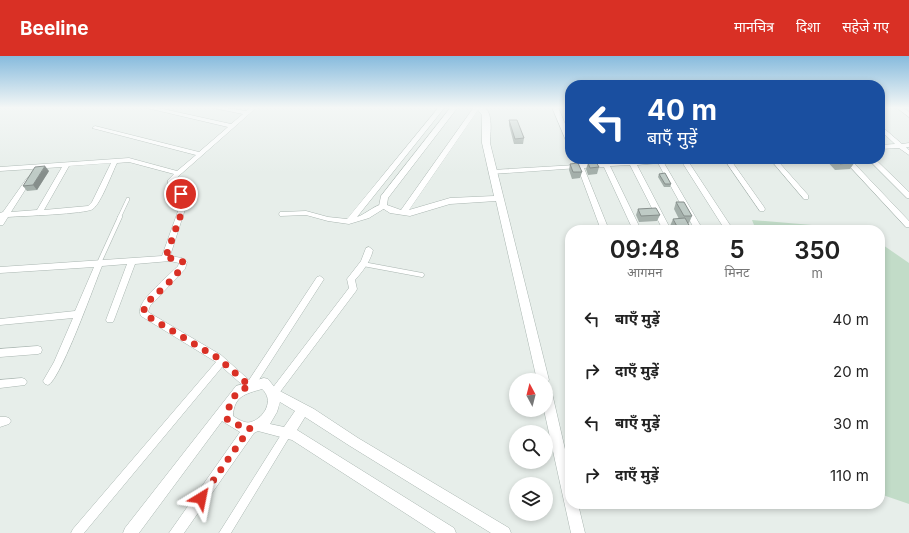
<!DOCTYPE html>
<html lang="hi">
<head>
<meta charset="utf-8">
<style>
  :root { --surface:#fff; --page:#f6f6f6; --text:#222; --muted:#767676; --accent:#d93025 }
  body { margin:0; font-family:Inter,"Noto Sans Devanagari",sans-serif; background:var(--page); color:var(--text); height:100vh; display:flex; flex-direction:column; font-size:15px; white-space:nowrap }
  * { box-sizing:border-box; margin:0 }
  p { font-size:13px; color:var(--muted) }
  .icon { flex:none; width:22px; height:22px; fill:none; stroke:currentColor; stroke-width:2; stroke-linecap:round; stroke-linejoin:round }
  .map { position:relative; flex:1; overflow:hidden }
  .side { position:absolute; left:565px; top:169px; width:320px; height:284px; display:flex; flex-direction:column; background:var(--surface); border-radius:16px; box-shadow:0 2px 6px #0003 }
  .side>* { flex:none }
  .guide { position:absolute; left:565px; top:24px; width:320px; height:84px; border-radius:16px; box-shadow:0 2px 6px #0003; background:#1a4fa0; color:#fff; overflow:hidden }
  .needle { width:26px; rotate:353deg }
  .buttons { position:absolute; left:509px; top:317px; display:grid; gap:8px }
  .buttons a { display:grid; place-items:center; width:44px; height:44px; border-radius:50%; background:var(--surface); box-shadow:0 2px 6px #0003; font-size:20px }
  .pin { position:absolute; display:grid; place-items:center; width:34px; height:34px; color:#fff; margin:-17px; border:2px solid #fff; border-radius:50%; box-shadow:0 1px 4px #0007 }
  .me { position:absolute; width:44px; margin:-22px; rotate:35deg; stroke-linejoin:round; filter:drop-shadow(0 0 3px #0008) }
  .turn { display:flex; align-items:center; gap:14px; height:84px; padding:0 16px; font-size:18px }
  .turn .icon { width:52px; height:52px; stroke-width:2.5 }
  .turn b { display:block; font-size:28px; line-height:34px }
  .eta { display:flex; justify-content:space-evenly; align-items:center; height:68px; text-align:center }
  .eta b { font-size:24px; font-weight:600; line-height:28px }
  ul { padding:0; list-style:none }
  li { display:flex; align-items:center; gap:12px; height:52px; padding:0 16px }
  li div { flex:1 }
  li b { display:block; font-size:15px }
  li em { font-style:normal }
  header { display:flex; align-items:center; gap:24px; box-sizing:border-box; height:56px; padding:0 20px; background:var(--accent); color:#fff }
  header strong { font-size:19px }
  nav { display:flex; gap:22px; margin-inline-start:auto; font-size:14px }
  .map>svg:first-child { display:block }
</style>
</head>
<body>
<header>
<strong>Beeline</strong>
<nav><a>मानचित्र</a><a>दिशा</a><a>सहेजे गए</a></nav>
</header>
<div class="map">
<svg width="909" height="477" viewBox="0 0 909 477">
  <rect width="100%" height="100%" fill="#e7eeea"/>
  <path fill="#c2dcc8" d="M752,164L859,173L860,174H756Z
    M880,187L909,207V448L880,438Z"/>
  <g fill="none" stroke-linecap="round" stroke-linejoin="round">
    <defs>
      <path id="service-far1" d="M119,162L128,143"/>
      <path id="service" d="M99,207L120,161
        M363,208L422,219"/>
      <path id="minor" d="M147,51H154L231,68L243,58L213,52V51H221L246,55L251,51H257L173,125C176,133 184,137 188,144L170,200L182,202L187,206L185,213L150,250L148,256L221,299L249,324L317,221L320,220L324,223L253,333L250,334L247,333L222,311L84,477H71L73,473L216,306L141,260C139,256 140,252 142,248C146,239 170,218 178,210L179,207L170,205L135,208L114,264L113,266H107L106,264L127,208L102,210C95,227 60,325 48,329L45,328L43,325L54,306L73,262L0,269V263L75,255L94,211L0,217V211L162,200L182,144L168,128V124L174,118L129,106L117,107C112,117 101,147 93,153C86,158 21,160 8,161L3,169H0V157L3,156L27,122L29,121L32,123L11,156L37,154L62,111L0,115V111L129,102L177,115L196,99L92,72L95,70L199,96L228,71L147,52ZM111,107L92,146L88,150L44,154L69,110Z
        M439,51H445L357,161C366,158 377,147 385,148L386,150L385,152L369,162L349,168L328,165L306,159L280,160L279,158L280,156H282L306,155L328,161L347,163Z
        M552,51H558L570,80V89L567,87Z
        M896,51H902L909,56V61Z
        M880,69L902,88L909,87V91H906L909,94V99L899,92L880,93V89L895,88L880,74Z
        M574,103H580L582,108L629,105V103H633L635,105L660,103H698L695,105H688L730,169L728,174H720L722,169L682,106L664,107L703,174H695L658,107L637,109L671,174H663L630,109L610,110L641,174H633L604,111L584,112L609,174H601L578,112L492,118L489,116L492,114L576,109Z
        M724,103H730L764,151L765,153L764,155H760Z
        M770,103H776L808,139V143H804Z
        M843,103H850L909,165V171H906Z
        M868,103H875L909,136V142H907Z
        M369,191L373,194C370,206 363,215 355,224L357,233L356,235L277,340L274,341L271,340L269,337L271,334L349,232L347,223L361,205L366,192Z
        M38,290L41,291L42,294L41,297L38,298L0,301V293Z
        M22,322L25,323L27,326L25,329L0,332V324Z
        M0,361H6L9,362L11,365L9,368L0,371Z
        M287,372L290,374L292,377L290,380L231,477H219L284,374Z"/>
      <path id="tertiary" d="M451,51H458L388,142L387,149L401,154L474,51C477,51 481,50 483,51C494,55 490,78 490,87L549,324L546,328V324H537L496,145L450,148L410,160L390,157L379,150L381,140ZM478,54L482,59V87L494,140L450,142L409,154Z
        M264,322L268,323L276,333L314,353L358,382L509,472L511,477H491L350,390L305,361L297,374L454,472L456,477H436L292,384L258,375L254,377L184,477H169L240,376L222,365L139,477H123L125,472L236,330ZM262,333C275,344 264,362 251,366C245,368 238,363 233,360C234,340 245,338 262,333ZM280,346L295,355L284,371L270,368L277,356Z
        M546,332L550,333L552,337L570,415V448H578L585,477H571L544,354H546Z"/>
    </defs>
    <use href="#service-far1" stroke="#aab6b1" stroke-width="4"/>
    <use href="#service" stroke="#aab6b1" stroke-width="5"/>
    <use href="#minor" stroke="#aab6b1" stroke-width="1"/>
    <use href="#tertiary" stroke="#aab6b1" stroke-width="1"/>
    <use href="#service-far1" stroke="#fff" stroke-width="3"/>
    <use href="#service" stroke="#fff" stroke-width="4"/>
    <use href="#minor" fill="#fff" fill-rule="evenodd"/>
    <use href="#tertiary" fill="#fff" fill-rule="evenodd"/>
  </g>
  <path fill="#a4afaa" d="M509,64L524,82L523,88H514L509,69Z
    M825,103H851L855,106L850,113L835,114Z
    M588,107L599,111L597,118L588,119L586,113Z
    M570,108L582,116L580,122L572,123L569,114Z
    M49,115L37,134L27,135L23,130Z
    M659,118L671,128L670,131H664L658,121Z
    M676,146L692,160L689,167H688L690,171V174H673L670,170L673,163H679L674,153Z
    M638,153L660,159L657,165L639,166L636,159Z"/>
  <path fill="#868e8b" d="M45,110L49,115L37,134L33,129Z"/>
  <path fill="#bfcbc6" stroke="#868e8b" d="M509,64H517L524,82L515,83Z
    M835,103H851L855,106L840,108Z
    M596,106L599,111L590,112L588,107Z
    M578,107L582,116H573L570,108Z
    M45,110L33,129L23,130L35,111Z
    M665,117L671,128H665L659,118Z
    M676,146H684L692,160H684Z
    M656,152L660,159L641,160L638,153Z
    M685,162L690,171L688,172L690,174H679L673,163Z"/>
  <linearGradient id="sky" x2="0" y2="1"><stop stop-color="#87bbdd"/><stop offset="0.44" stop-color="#f4f7f6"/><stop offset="1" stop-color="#f4f7f6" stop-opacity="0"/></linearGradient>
  <rect width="909" height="117" fill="url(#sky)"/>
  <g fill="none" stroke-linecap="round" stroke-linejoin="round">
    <path stroke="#d93025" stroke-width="7" stroke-dasharray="0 12.6" d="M181,138L184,141L185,147L165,203L174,202L183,206C181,219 155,238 146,248L144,254V258L218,302L250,330C233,337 229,345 227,363L242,371L250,372L201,442"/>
  </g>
</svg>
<div class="buttons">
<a><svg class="needle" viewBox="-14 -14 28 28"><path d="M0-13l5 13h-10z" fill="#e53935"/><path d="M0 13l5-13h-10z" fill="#767676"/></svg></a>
<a><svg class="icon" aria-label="search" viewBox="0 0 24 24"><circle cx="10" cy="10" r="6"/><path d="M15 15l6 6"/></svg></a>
<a><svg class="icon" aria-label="layers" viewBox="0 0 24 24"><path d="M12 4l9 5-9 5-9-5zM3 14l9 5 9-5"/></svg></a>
</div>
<div class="pin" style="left:181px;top:138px;background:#d93025"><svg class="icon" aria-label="arrive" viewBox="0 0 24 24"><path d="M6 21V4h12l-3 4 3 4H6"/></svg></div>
<svg class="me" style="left:201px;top:442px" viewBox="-20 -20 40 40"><path d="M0-17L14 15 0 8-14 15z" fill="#d93025" stroke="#fff" stroke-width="4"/></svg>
<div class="guide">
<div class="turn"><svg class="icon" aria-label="left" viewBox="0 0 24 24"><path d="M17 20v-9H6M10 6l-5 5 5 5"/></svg><div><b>40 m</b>बाएँ मुड़ें</div></div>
</div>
<section class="side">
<div class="eta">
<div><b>09:48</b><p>आगमन</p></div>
<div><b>5</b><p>मिनट</p></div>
<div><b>350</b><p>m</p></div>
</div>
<ul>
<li><svg class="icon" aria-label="left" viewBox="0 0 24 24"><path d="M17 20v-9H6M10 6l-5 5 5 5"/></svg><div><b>बाएँ मुड़ें</b></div><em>40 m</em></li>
<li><svg class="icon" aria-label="right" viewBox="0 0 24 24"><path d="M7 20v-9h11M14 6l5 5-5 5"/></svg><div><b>दाएँ मुड़ें</b></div><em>20 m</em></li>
<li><svg class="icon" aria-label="left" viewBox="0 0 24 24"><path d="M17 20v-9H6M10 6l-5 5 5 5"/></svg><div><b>बाएँ मुड़ें</b></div><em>30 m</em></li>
<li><svg class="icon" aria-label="right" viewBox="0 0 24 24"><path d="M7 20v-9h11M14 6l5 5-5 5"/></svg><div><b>दाएँ मुड़ें</b></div><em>110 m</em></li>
</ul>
</section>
</div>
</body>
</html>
